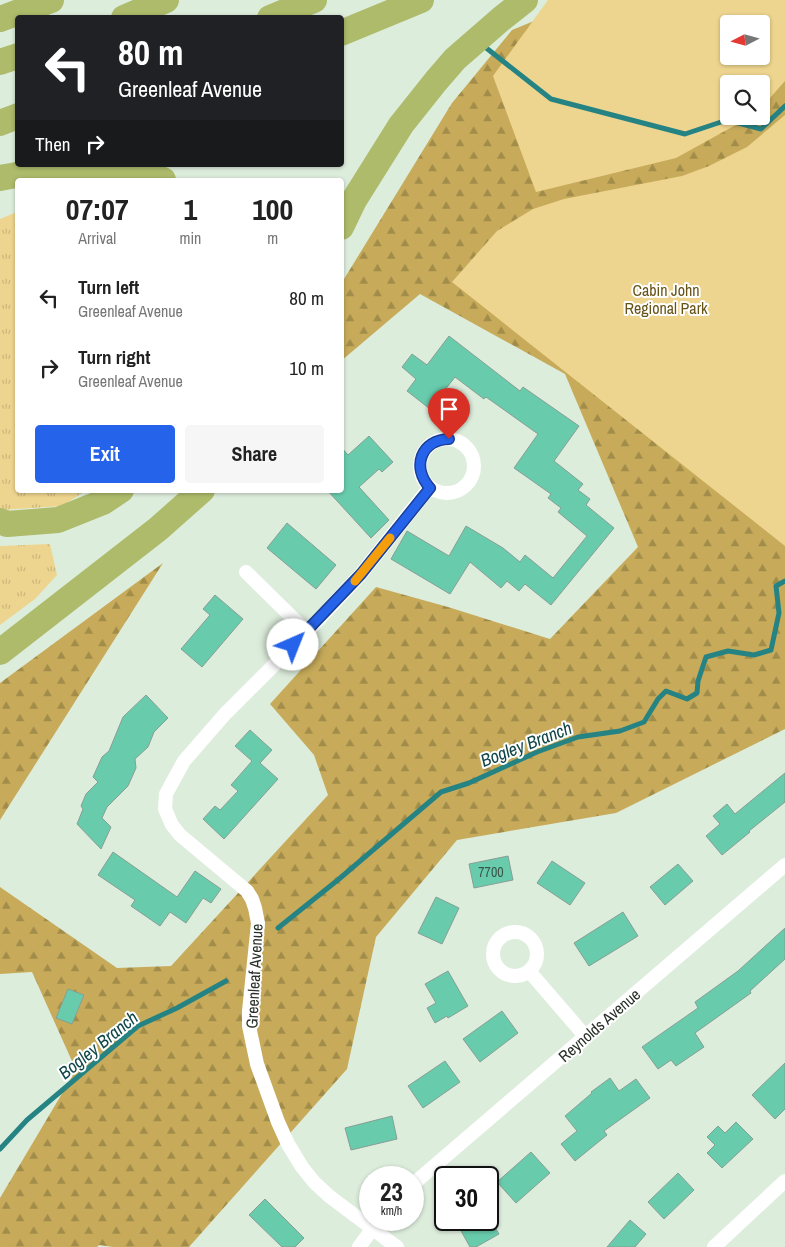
<!DOCTYPE html>
<html lang="en">
<head>
<meta charset="utf-8">
<style>
  :root { --surface:#fff; --page:#f6f6f6; --text:#222; --muted:#767676; --accent:#2563eb }
  body { margin:0; font-family:"Archivo Narrow",sans-serif; background:var(--page); color:var(--text); height:100vh; display:flex; flex-direction:column; font-size:19px; white-space:nowrap }
  * { box-sizing:border-box; margin:0 }
  p { font-size:16px; color:var(--muted) }
  .icon { flex:none; width:28px; height:28px; fill:none; stroke:currentColor; stroke-width:2; stroke-linecap:round; stroke-linejoin:round }
  .map { position:relative; flex:1; overflow:hidden }
  .side { position:absolute; left:15px; top:178px; width:329px; height:315px; display:flex; flex-direction:column; background:var(--surface); border-radius:5px; box-shadow:0 1px 4px #0004 }
  .side>* { flex:none }
  .banner { position:absolute; left:15px; top:15px; width:329px; height:152px; border-radius:5px; box-shadow:0 1px 4px #0004; background:#202124; color:#fff; overflow:hidden }
  .needle { width:32px; rotate:264deg }
  .controls { position:absolute; left:720px; top:15px; display:grid; gap:10px }
  .controls a { display:grid; place-items:center; width:50px; height:50px; border-radius:5px; background:var(--surface); box-shadow:0 1px 4px #0004; font-size:25px }
  .speed { position:absolute; left:359px; top:1166px; display:flex; gap:10px; font-size:25px; font-weight:700; text-align:center }
  .speed>* { display:grid; place-content:center; width:65px; height:65px; border-radius:50%; background:var(--surface); box-shadow:0 1px 4px #0004; line-height:1 }
  .speed small { font-size:12px; font-weight:400 }
  .speed .limit { border:2px solid #111; border-radius:8px; background:#fff; color:#111 }
  .pin { position:absolute; display:grid; place-items:center; width:42px; height:42px; color:#fff; margin:-51px -21px; border-radius:50% 50% 50% 0; rotate:-45deg; box-shadow:0 0 5px #0007 }
  .pin .icon { rotate:45deg }
  .me { position:absolute; width:55px; margin:-28px; rotate:44deg; stroke-linejoin:round; filter:drop-shadow(0 0 4px #0008) }
  .turn { display:flex; align-items:center; gap:18px; height:105px; padding:0 20px; font-size:22px }
  .turn .icon { width:65px; height:65px; stroke-width:2.5 }
  .turn b { display:block; font-size:35px; line-height:42px }
  .then { display:flex; align-items:center; height:48px; padding:0 20px; background:#0003; gap:10px; font-size:19px }
  .eta { display:flex; justify-content:space-evenly; align-items:center; height:85px; text-align:center }
  .eta b { font-size:30px; font-weight:700; line-height:35px }
  .cta { display:flex; gap:10px; margin-top:auto; padding:10px 20px }
  .cta a { flex:1; height:58px; border-radius:5px; background:var(--accent); color:#fff; font-size:20px; font-weight:700; line-height:58px; text-align:center }
  .cta a+a { background:var(--page); color:var(--text) }
  ul { padding:0; list-style:none }
  li { display:flex; align-items:center; gap:15px; height:70px; padding:0 20px }
  li div { flex:1 }
  li b { display:block; font-size:19px }
  li em { font-style:normal }
  .map>svg:first-child { display:block }
</style>
</head>
<body>
<div class="map">
<svg width="785" height="1247" viewBox="0 0 785 1247">
  <defs>
    <pattern id="grass-tufts" width="24" height="20" patternUnits="userSpaceOnUse" patternTransform="scale(1.25)"><rect width="24" height="20" fill="#eed58f"/><path d="M3 7l-1-3M5 7V3M7 7l1-3M15 17l-1-3M17 17v-4M19 17l1-3" fill="none" stroke="#ccb77b"/></pattern>
    <pattern id="forest-firs" width="22" height="20" patternUnits="userSpaceOnUse" patternTransform="scale(1.25)"><rect width="22" height="20" fill="#c7ab5a"/><path d="M5 1l3.5 6h-7zM16 11l3.5 6h-7z" fill="#a28c4a"/></pattern>
  </defs>
  <rect width="100%" height="100%" fill="#ddeddc"/>
  <path fill="url(#grass-tufts)" d="M17,212L18,490H87L62,506L2,510L0,509V219Z
    M50,544L57,575L35,599L0,625V546Z"/>
  <path fill="url(#forest-firs)" fill-rule="evenodd" d="M585,0H785V729L616,813L457,840L376,937L347,1069L189,1247H113L99,1245L97,1247H0V1198L76,1070L32,972L0,974V887L117,968L171,966L328,795L314,755L270,704L376,587L448,607L550,639L638,547L565,374L420,294L341,361V284L452,103L512,30ZM729,24H761V56H729ZM729,84H761V116H729Z
    M163,563L0,820V683Z"/>
  <path fill="#eed58f" fill-rule="evenodd" d="M548,0H785V81L761,108V84H729V116H752L676,158L536,192L493,76ZM729,24H761V56H729Z
    M785,115V546L452,282L497,231L533,209L564,199L682,176L709,166L747,147Z"/>
  <g fill="none" stroke-linecap="round" stroke-linejoin="round">
    <path stroke="#268383" stroke-width="5" d="M485,47L551,99L685,134L727,120L761,129L785,106
      M278,928L339,879L441,792L469,783L537,752L578,737L620,731L644,722L658,699L666,691L687,699L697,693L698,681L706,657L728,651L754,655L771,650L779,613L776,586L785,581
      M0,1149L27,1120L138,1026L177,1008L226,981"/>
  </g>
  <path fill="#68ccac" stroke="#879e95" d="M449,336L520,391L523,387L579,426L554,461L583,484L578,490L590,499L586,505L614,528L551,605L525,584L519,591L507,581L501,588L470,562L450,594L391,559L407,531L449,556L466,526L503,548L520,562L525,555L553,578L587,536L558,512L561,508L548,498L551,494L514,468L538,434L486,397L484,399L455,377L430,409L407,391L416,379L402,367L412,354L427,365Z
    M369,436L393,462L382,472L379,469L359,487L389,520L371,538L327,490H341V447L348,455Z
    M287,523L336,565L316,589L267,548Z
    M215,595L243,619L202,667L181,649L210,615L203,609Z
    M146,695L168,718L154,732L148,747L135,759L136,768L128,786L107,807L102,818L111,827L101,849L77,824L83,809L81,806L86,794L98,782L93,777L102,757L109,751L123,717Z
    M250,730L272,750L260,763L278,779L224,839L203,819L215,806L220,810L238,791L231,785L252,761L235,746Z
    M785,773V802L749,831L750,832L722,855L706,836L720,824L713,816L727,804L735,814Z
    M113,852L177,897L195,871L221,889L211,903L203,898L186,923L170,912L160,926L131,906L135,900L98,875Z
    M508,856L513,880L474,888L469,864Z
    M552,861L585,883L570,905L537,883Z
    M678,864L693,881L665,905L650,887Z
    M436,897L459,908L442,944L418,933Z
    M623,912L638,936L589,966L574,943Z
    M785,928V959L750,991L751,993L695,1033L704,1047L676,1066L671,1060L658,1069L642,1047L698,1008L695,1002L738,971Z
    M448,971L468,1006L448,1018L447,1016L435,1023L427,1008L436,1003L425,984Z
    M68,989L84,995L72,1024L56,1018Z
    M502,1011L518,1033L480,1062L463,1039Z
    M445,1061L460,1082L423,1108L408,1086Z
    M785,1063V1109L775,1119L752,1095Z
    M610,1078L619,1091L636,1079L650,1098L604,1131L607,1135L575,1161L561,1144L577,1131L565,1116L592,1093L591,1092Z
    M392,1116L397,1139L351,1150L345,1128Z
    M736,1122L753,1139L722,1168L707,1153L715,1145L707,1137L718,1126L725,1133Z
    M531,1152L550,1173L516,1203L497,1182Z
    M678,1173L694,1190L664,1219L648,1202Z
    M265,1199L304,1238L295,1247H282L249,1215Z
    M455,1220H490L499,1234L476,1247H470Z
    M630,1220L646,1234L635,1247H607Z"/>
  <g fill="none" stroke-linecap="round" stroke-linejoin="round">
    <path stroke="#fff" stroke-width="14" d="M420 466a27 27 0 1 1 54 0a27 27 0 1 1-54 0Z
      M246,572L307,632
      M493 954a22 22 0 1 1 44 0a22 22 0 1 1-44 0Z
      M529,971L585,1036
      M412,1185L785,865
      M359,1247L379,1220
      M397,1247L329,1196L314,1182L302,1167L288,1144L278,1122L257,1064L249,1026V1011L258,923L255,908L252,899L247,891L180,835L172,825L165,809L166,794L184,761L225,714L307,632L361,574L430,487
      M714,1247L785,1181"/>
    <path stroke="#adbb6b" stroke-width="26" d="M124,18L166,0
      M270,18L314,0
      M0,19L51,0
      M341,33L421,0
      M0,62L18,56
      M0,123L18,116
      M0,178C46,169 95,161 141,171C149,173 156,177 163,180
      M341,227L354,200L401,125L436,81L455,59L501,19L525,0
      M0,521L7,524L58,520L103,502L121,490
      M0,652L158,529L202,490"/>
  </g>
  <g fill="none" stroke-linecap="round" stroke-linejoin="round">
    <defs>
      <path id="route" d="M293,645L361,574L430,488C411,467 421,440 449,439"/>
    </defs>
    <use href="#route" stroke="#184099" stroke-width="12"/>
    <use href="#route" stroke="#2563eb" stroke-width="9"/>
    <path stroke="#f59e0b" stroke-width="9" d="M355,581L390,538"/>
  </g>
  <g text-anchor="middle" dominant-baseline="central" stroke-width="4" stroke-linejoin="round" paint-order="stroke">
    <g font-size="14" fill="#3a574a">
      <text x="491" y="872">7700</text>
    </g>
    <g font-size="16" fill="#675316" stroke="#fff">
      <text x="666" y="290">Cabin John<tspan x="666" dy="18">Regional Park</tspan></text>
    </g>
    <g font-size="16" fill="#2a3029" stroke="#fff">
      <text transform="translate(254 976) rotate(-87)">Greenleaf Avenue</text>
      <text transform="translate(599 1025) rotate(-41)">Reynolds Avenue</text>
    </g>
    <g font-size="18" font-style="italic" fill="#104647" stroke="#fff">
      <text transform="translate(526 744) rotate(-21)">Bogley Branch</text>
      <text transform="translate(98 1045) rotate(-39)">Bogley Branch</text>
    </g>
  </g>
</svg>
<div class="controls">
<a><svg class="needle" viewBox="-14 -14 28 28"><path d="M0-13l5 13h-10z" fill="#e53935"/><path d="M0 13l5-13h-10z" fill="#767676"/></svg></a>
<a><svg class="icon" aria-label="search" viewBox="0 0 24 24"><circle cx="10" cy="10" r="6"/><path d="M15 15l6 6"/></svg></a>
</div>
<div class="speed"><div>23<small>km/h</small></div><div class="limit">30</div></div>
<div class="pin" style="left:449px;top:439px;background:#d93025"><svg class="icon" aria-label="arrive" viewBox="0 0 24 24"><path d="M6 21V4h12l-3 4 3 4H6"/></svg></div>
<svg class="me" style="left:293px;top:645px" viewBox="-20 -20 40 40"><circle r="19" fill="#fff"/><path d="M0-13L10 11 0 6-10 11z" fill="#2563eb"/></svg>
<div class="banner">
<div class="turn"><svg class="icon" aria-label="left" viewBox="0 0 24 24"><path d="M17 20v-9H6M10 6l-5 5 5 5"/></svg><div><b>80 m</b>Greenleaf Avenue</div></div>
<div class="then">Then<svg class="icon" aria-label="right" viewBox="0 0 24 24"><path d="M7 20v-9h11M14 6l5 5-5 5"/></svg></div>
</div>
<section class="side">
<div class="eta">
<div><b>07:07</b><p>Arrival</p></div>
<div><b>1</b><p>min</p></div>
<div><b>100</b><p>m</p></div>
</div>
<ul>
<li><svg class="icon" aria-label="left" viewBox="0 0 24 24"><path d="M17 20v-9H6M10 6l-5 5 5 5"/></svg><div><b>Turn left</b><p>Greenleaf Avenue</p></div><em>80 m</em></li>
<li><svg class="icon" aria-label="right" viewBox="0 0 24 24"><path d="M7 20v-9h11M14 6l5 5-5 5"/></svg><div><b>Turn right</b><p>Greenleaf Avenue</p></div><em>10 m</em></li>
</ul>
<div class="cta"><a>Exit</a><a>Share</a></div>
</section>
</div>
</body>
</html>
